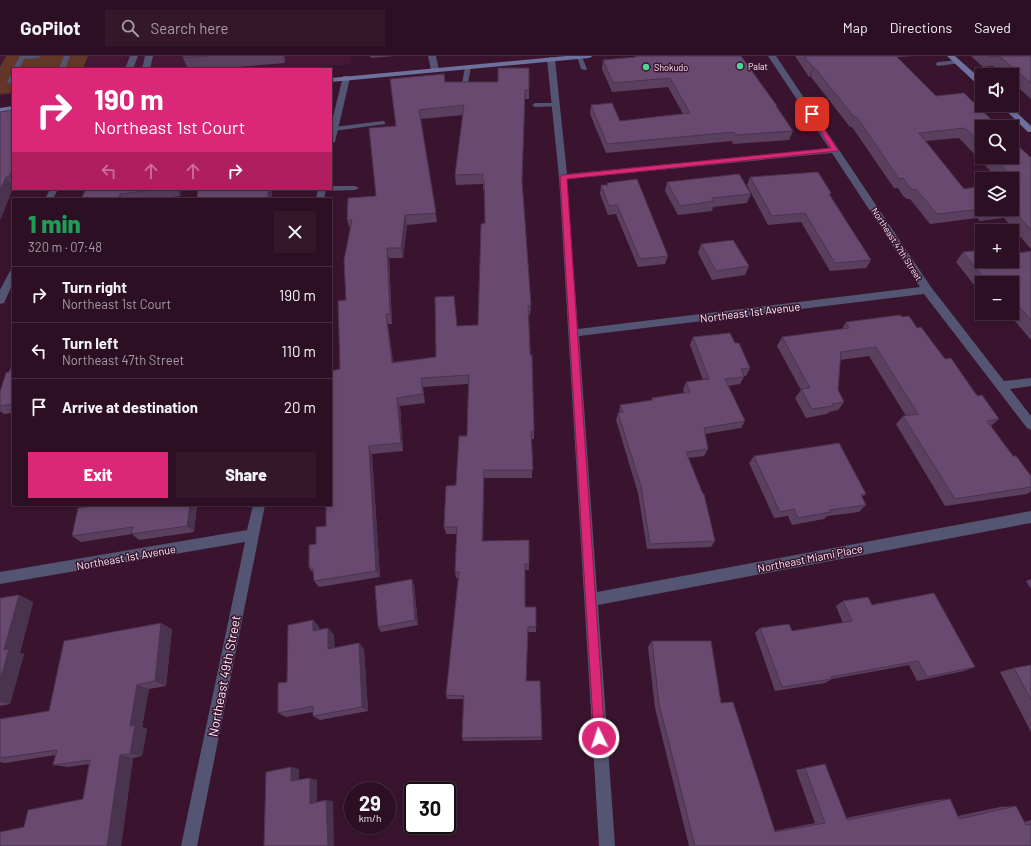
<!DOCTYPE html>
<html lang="en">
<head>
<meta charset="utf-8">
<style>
  :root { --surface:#2c0f22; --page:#34182a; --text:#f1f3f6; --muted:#a69ca5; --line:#482f40; --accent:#db2777 }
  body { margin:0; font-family:Barlow,sans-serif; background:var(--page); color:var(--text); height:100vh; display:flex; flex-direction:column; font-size:15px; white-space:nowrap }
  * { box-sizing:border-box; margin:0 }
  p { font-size:13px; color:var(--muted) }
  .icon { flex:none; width:22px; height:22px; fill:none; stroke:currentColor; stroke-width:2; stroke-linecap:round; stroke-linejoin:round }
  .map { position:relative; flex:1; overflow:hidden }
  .panel { position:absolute; left:12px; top:142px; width:320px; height:308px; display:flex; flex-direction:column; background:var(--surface); border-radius:0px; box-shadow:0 2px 6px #0003,0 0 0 1px var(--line) }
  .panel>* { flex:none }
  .top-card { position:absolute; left:12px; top:12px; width:320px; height:122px; border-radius:0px; box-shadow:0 2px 6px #0003,0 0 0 1px var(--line); background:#db2777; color:#fff; overflow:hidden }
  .fabs { position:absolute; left:975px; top:12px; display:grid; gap:8px }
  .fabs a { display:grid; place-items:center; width:44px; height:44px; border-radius:0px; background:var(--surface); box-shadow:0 2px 6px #0003,0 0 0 1px var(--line); font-size:20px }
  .speed { position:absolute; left:344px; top:726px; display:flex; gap:8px; font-size:20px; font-weight:700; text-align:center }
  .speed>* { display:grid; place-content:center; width:52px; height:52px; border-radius:50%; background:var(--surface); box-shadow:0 2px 6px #0003,0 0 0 1px var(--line); line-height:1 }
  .speed small { font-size:10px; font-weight:400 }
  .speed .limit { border:2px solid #111; border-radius:6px; background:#fff; color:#111 }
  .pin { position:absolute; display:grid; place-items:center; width:34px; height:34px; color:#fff; margin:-17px; border-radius:8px; box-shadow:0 2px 6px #0006 }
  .me { position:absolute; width:44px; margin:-22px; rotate:356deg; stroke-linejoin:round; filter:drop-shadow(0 0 3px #0008) }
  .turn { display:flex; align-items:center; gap:14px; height:84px; padding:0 16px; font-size:18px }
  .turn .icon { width:52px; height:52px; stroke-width:2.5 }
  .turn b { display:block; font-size:28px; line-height:34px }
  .lanes { display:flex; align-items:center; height:38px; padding:0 16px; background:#0003; justify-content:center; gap:20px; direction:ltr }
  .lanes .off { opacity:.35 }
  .round { display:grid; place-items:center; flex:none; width:42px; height:42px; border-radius:0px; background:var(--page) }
  .summary { display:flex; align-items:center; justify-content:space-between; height:68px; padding:0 16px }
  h1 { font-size:24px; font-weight:800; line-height:30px; color:#1e9e55 }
  .cta { display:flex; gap:8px; margin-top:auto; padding:8px 16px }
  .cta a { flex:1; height:46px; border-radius:0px; background:var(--accent); color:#fff; font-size:16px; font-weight:800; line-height:46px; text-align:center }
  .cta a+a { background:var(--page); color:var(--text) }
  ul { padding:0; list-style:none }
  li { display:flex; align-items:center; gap:12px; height:56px; padding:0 16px; border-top:1px solid var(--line) }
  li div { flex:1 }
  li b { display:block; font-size:15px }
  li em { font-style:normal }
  header { display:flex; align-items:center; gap:24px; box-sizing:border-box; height:56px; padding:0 20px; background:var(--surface); border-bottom:1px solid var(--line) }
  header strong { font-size:19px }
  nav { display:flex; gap:22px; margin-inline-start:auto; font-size:14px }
  .search { width:280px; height:36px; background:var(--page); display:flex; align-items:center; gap:10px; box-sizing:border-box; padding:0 14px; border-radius:0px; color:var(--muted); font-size:15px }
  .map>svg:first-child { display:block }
</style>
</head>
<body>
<header>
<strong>GoPilot</strong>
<div class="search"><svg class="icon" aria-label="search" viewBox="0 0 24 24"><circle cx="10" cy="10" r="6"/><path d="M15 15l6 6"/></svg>Search here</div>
<nav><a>Map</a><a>Directions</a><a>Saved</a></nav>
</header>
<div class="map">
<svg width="1031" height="790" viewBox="0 0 1031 790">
  <rect width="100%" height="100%" fill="#3a142e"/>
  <path fill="#451737" d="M0,0H350L351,8L299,13H13V38L0,40Z"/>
  <path fill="#623727" d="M6,0H88L83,13H13V37L0,38V11Z"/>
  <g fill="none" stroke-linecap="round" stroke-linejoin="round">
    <path fill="#535572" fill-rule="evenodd" d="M20,0H41L38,2L24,3L19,13H13Z
      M64,0H70L65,13H59Z
      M577,0L582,1L587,13L586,14L581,13Z
      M958,4L961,6L960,7L938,10L935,8L938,6Z
      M468,9L471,11L468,27L465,29L462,27L465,11Z
      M13,17V28L8,27L7,26L11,18Z
      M556,47L558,48V50L535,51L532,49L535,47Z
      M383,65L385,66V68L334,75L331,74L334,71Z
      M331,130H355L359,132L355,134L322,135L318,133H331Z"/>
    <path fill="#535572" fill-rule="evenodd" d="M130,0H138L133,13H125Z
      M145,0H153L150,13H142Z
      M428,0H436L439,14L438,16H432L431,14Z
      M768,0H776L931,231L1004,325L1031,322V330L1010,333L1031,360V374L1027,372L924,238L579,280L597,536L1031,455V467L598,549L615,790H599L559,121L547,3L551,1L555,3L567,118L829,92ZM832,97L920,231L578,273L567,123Z
      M343,20H349L350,22L335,86L331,88V69Z
      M50,133H58L53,143H45Z
      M318,133H326L324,143H316Z
      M13,214V227L4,247L0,248V234L10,215Z
      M253,449H265L197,790H181L245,486L0,528V516L247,474Z"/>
    <path fill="#6e719d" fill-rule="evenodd" d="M566,0H593L589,2L331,26V22Z
      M947,0H955L982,24V30H979Z
      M1000,49H1009L1031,70V76H1028Z
      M13,50V54L0,56V52Z"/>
  </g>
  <path fill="#5a3f5f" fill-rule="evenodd" d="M183,0H285V7L213,13H188L183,2Z
    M370,0H395L373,2L370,1Z
    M635,0H741L777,50V51L793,75L789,84L733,88L732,85L606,97L590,58L591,49L620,65L683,58L668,31L612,36L602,13L603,4L635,2Z
    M795,0H914L897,1L936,40L982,71V101H1031V193L1004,162L980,165L977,162L930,168L910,143H907L903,140L898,132H894L852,71H850L811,21H809ZM959,82L998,123H1012V153H982L964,133L925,85Z
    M971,0H1031V43L1012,26V19H1004L993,10L983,11Z
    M445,26L529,34V43H525L522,126L531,249L530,259H529L534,375V383H532V422H484L483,485L529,508V514H525V551L536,571V576H528L526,625L542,681V684L463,685L462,682L463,643H447L446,639L458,522H456L455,516L457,478H446L444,471L456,429L467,380L468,328L423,331L425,347L400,350L403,395L372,398L380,521L319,531L314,525V518L309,512L316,488L326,470L346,244L350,173L347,164L376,140L396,70ZM463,59L455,119L456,129L483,128V134H485V167L478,269L457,270L436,301L393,306L388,268H392L389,202H403L407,169L437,166L421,63Z
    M13,54V132L0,164Z
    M750,121L831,137L830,139L871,204L866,212L830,215L801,166L768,169L747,129Z
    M667,126L751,138L747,147L713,151L712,155L678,159L665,135Z
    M607,127L668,200L665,208L638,211L616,158L608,159L600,138L601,129H607Z
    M86,133H182L180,140L157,143H81Z
    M701,188L749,210L745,219L712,224L698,197Z
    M1031,195V284L1008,257H1012V227H982V239L956,206L963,196L982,205Z
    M902,261L917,272L999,363L991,370L1013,400L1031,420V435L1027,438L945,450L896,368L903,360H906L869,300L840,304L838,334L844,346L838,354L829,356L827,358L806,362L795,342L801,334L777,290L782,281L842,273L846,266Z
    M693,281L735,287L750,312L746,320H744V321L740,328L728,330L745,365L741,372L705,378L708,393L704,400L688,402L715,485L711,491L647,493L638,437L616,364L618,357H619L620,349L651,344L652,342L684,337L683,334L686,326L703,324L690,289Z
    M13,306V357L4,358L0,355V336L9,316Z
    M754,400L866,438L862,441L866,449L859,456L827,460L824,463L792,469L788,460L774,462L749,407Z
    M103,449H197L194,476L139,484L132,478L81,486L72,480Z
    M1031,523V533L1026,525Z
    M414,529L418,569L381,576L378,571Z
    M19,539L33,546L20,597L24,598L10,648L0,650V542Z
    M843,545L872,549L975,611L964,615L917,625L909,609L832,623L825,627L775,635L755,577L760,572L792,575L843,567L836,550Z
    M313,564L319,571V574L328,572L334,579V592L364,593L368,655L320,664L313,660V656L286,661L278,657L287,626Z
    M172,573L166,630L149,633L142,671L147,673L142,700L133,702L121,790L24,771L83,743L89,708L68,711L53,709L55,699L5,707L0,706V663L49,655Z
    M652,585L721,647L774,775L815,767L796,714L805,712L846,762L936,744L950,743L958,760L1000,751L1016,750L1024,766L1031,764V790H689L655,652L648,591Z
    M1031,609V676L1000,616L1014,612Z"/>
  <path fill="#4a334e" d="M283,0H285V7Z
    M814,11L811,21H809L813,12Z
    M13,112V126L9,121Z
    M6,121L13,130V132L0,164V135Z
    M176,133H182L180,140Z
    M268,133H272V143H268Z
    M120,138L123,143H118Z
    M405,159L407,169L403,202L401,192Z
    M387,192L389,202L392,268L390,258Z
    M386,258L388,268L394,316L392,307Z
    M421,322L423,331L425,347L423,338Z
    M397,342L400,350L403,395L401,387Z
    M369,390L372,398L380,521L376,515Z
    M484,414V422L483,492L482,485Z
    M190,449H197L194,476L187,470Z
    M412,523L414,529L418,569L415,564Z
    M19,539L33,546L20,597L24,598L10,648L0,646V624L4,594Z
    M313,564L319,571L320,582L313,575Z
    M161,567L172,573L166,630L155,625Z
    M328,572L334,579L335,599L328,593Z
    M359,587L364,593L368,655L362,651Z
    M137,629L149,633L142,671L147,673L142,700L130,698V670Z
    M120,699L133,702L121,790H107Z
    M291,711L299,713V727L291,725Z
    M310,722L317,724V749L310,748Z
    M326,744L333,745L334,790H328Z"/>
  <path fill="#69496f" stroke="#4a334e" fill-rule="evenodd" d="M183,0H208L183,2Z
    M636,0H741L777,50H776L793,75L736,79L734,76L607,88L591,49L612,47L620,65L690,57L670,22L613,27L603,4L636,1Z
    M804,0H896L936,40L964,37L999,71H982V89L965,72L919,77L964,133L982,130V153L937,158L916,133L913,134L909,131L903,122L899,123L857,61H854L814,11L813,12Z
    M988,0H1031V27L999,0L989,1Z
    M498,12H529V34H525L522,124L531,249L528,250L530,299H532L534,375H531L533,414H484L482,485L529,484V508H525V551H536V571H528L526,625H540L542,681L462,682L464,640L446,639L459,516H455L457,471H444L446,430L456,429L459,380H467L469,319L421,322L423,338L397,342L401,387L369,390L376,515L314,525L313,512H309V489L316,488V471L326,470V449H331V315L340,313L338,245L346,244L344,204L352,164H347L348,142L376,140L369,72L396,70L390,23L444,18L445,26H498ZM464,49L455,119L483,118L482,124H484L485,167L481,168L478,269L457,270L454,240L435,241L436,301L392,307L386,258H390L387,192H401L405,159L436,157L419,54Z
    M13,54V58L11,61H13V112L9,121H6L0,135V56Z
    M1012,84L1030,101H1031V174L1012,153V126H1017L993,101H1012Z
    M818,116L831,137L829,138L871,204L835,207L805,157L772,160L750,121Z
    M739,118L751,138L712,142L714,145L680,150L667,126Z
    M637,123L668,200L640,203L617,149L609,150L601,129H608L607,127Z
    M86,133H162L120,138L118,143H81Z
    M198,133H268V143H197Z
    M985,153H1007L987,156Z
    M733,184L749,210L716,215L701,188Z
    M982,194V205H1012V198L1031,195V264L1012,243V227H988L963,196Z
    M900,259L902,261L909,260L917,272L921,271L945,303L951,302L977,340L982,339L999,363L987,365L1013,400H1016L1031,420V431L955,443L903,360L918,358L876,291L841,296L838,334L844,346L832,348L833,350L812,353L801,333L810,332L782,281L849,272L846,266Z
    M730,277L735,287H739L750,312L741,313L744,321L725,323L745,365L704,372L708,393L686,396L703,438H704L715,485L650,488L641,430L618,357L623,356L620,349L653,344L652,342L690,336L686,326L709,323L693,281Z
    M13,306V348L0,350V336L6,317L9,316Z
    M839,387L866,438L861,439L866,449L829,454L831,456L798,462L794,453L780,456L754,400Z
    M103,449H190L187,470L131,478L133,471L72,480L78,452Z
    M412,523L415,564L378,571L375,530Z
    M934,537L975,611L927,621L918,605L831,621L832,623L782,631L760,572L789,568L792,575L852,565L843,545L868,541L872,549Z
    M19,539L4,594L9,593L0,624V542Z
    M313,564V575L328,572V593L359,587L362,651L313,660V650L278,657V627L287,626L288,569Z
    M161,567L155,625L137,629L130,670L135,669L130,698L120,699L107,790H0V776L24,771L28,754L83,743L90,704L53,709L57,694L0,702V663L49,655L64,585Z
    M652,585H711L721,647L733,646L775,776L825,767L805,712L825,708L847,764L950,743L959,763L1016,750L1026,769L1031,768V790H695L659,648Z
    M1031,609V644L1014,612Z
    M291,711V725L310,722V748L326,744L328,790H264L266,716Z"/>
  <path fill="#db2777" stroke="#8e194d" d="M809,57H814L838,94V95L567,123L605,682L604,686L599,688L595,686L594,682L560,121L563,119L831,92L809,58Z"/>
  <g fill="#4ed399" stroke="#3a142e" stroke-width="1.5">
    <circle cx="740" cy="10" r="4"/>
    <circle cx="646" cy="11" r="4"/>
  </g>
  <g text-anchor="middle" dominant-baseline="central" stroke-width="3" stroke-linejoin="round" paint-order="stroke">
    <g font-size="9" fill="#fdecf6" stroke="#3a142e" text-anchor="start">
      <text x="748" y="10">Palat</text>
      <text x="654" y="11">Shokudo</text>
    </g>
    <g font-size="9" fill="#fdecf6" stroke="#3a142e">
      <text transform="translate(897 188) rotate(57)">Northeast 47th Street</text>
    </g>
    <g font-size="11" fill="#fdecf6" stroke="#3a142e">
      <text transform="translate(750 256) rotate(-7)">Northeast 1st Avenue</text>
      <text transform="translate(126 501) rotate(-10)">Northeast 1st Avenue</text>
      <text transform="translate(810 502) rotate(-11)">Northeast Miami Place</text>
    </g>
    <g font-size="13" fill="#fdecf6" stroke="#3a142e">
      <text transform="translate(224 620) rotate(-79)">Northeast 49th Street</text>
    </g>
  </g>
</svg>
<div class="fabs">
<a><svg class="icon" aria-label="sound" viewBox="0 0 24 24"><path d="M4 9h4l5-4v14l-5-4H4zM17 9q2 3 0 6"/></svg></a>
<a><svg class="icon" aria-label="search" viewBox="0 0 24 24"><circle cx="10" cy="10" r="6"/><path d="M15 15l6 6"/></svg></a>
<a><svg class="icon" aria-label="layers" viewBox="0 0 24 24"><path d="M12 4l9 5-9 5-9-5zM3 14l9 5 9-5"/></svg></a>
<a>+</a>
<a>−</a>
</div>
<div class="speed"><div>29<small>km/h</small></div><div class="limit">30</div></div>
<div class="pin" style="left:812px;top:58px;background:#d93025"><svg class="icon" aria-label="arrive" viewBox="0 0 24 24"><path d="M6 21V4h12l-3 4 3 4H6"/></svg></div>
<svg class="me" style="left:599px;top:682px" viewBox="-20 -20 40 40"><circle r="17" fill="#db2777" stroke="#fff" stroke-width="3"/><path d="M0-11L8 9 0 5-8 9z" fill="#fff"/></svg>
<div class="top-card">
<div class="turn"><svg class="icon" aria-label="right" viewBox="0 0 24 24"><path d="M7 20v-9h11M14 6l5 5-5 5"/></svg><div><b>190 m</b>Northeast 1st Court</div></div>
<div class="lanes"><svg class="icon off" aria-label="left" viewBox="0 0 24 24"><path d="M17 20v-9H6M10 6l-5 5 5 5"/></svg><svg class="icon off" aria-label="ahead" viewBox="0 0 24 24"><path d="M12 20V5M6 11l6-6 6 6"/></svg><svg class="icon off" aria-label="ahead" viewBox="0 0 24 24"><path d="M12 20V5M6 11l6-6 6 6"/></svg><svg class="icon" aria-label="right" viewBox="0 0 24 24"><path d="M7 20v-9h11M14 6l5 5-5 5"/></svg></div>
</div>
<section class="panel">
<div class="summary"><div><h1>1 min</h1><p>320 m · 07:48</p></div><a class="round"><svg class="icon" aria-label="close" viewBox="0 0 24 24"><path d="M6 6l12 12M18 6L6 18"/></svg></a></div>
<ul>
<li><svg class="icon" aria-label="right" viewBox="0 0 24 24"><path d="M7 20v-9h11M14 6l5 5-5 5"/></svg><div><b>Turn right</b><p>Northeast 1st Court</p></div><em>190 m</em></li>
<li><svg class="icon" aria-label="left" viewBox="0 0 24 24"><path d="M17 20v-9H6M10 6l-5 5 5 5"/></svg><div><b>Turn left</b><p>Northeast 47th Street</p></div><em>110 m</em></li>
<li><svg class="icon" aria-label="arrive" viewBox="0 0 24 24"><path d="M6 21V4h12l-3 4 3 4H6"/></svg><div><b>Arrive at destination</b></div><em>20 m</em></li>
</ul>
<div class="cta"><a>Exit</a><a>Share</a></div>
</section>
</div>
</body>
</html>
